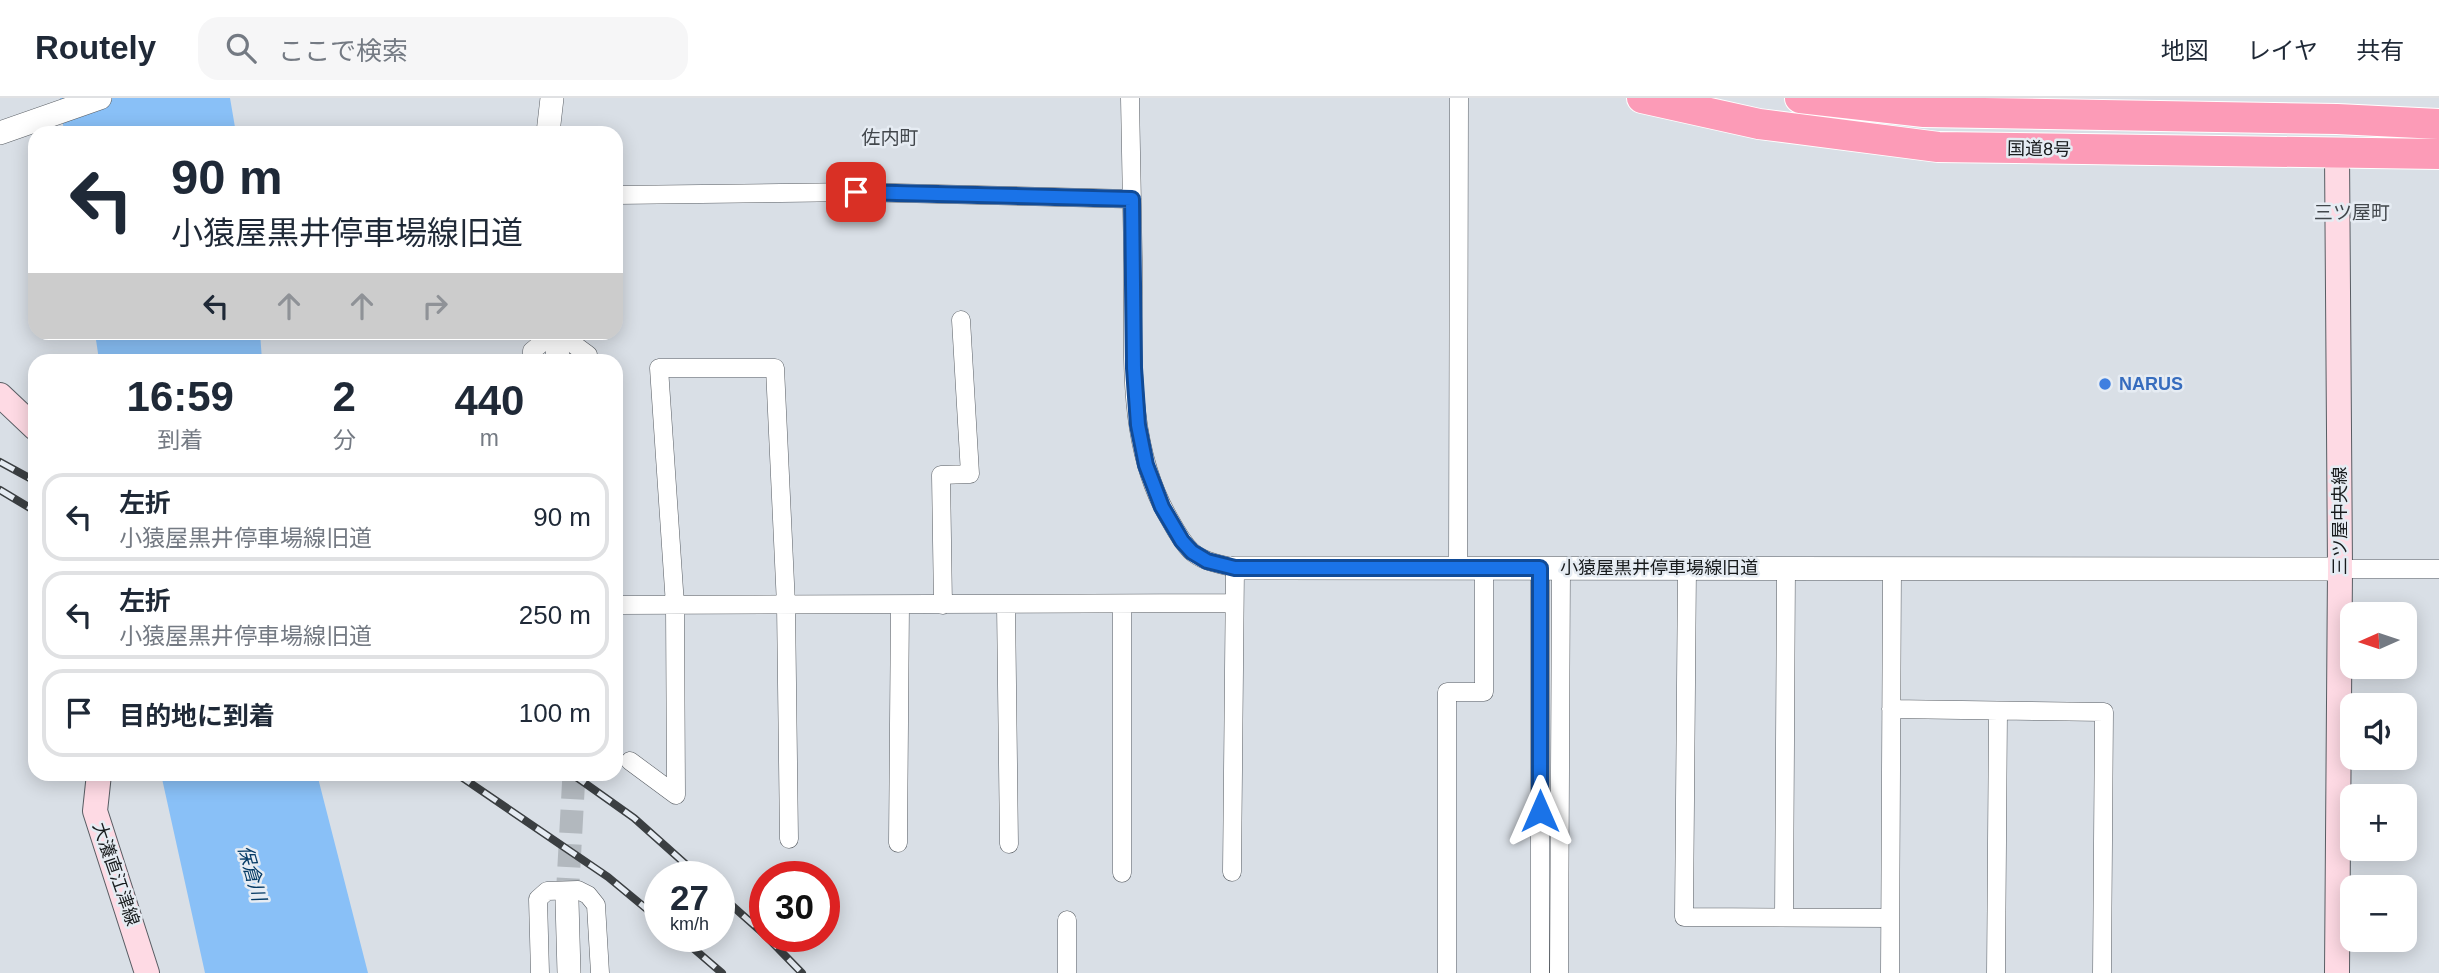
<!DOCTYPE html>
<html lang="ja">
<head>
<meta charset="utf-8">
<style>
  :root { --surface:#fff; --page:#f6f6f7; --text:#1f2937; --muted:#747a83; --line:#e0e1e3 }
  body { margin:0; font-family:Helvetica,"Noto Sans JP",sans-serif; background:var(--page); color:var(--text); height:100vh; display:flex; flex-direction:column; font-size:26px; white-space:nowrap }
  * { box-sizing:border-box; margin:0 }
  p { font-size:23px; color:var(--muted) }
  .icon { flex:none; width:38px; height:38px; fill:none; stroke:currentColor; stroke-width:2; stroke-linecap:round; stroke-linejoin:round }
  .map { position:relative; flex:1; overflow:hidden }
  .details { position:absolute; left:28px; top:256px; width:595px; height:427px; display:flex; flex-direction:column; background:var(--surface); border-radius:21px; box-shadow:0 4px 18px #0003 }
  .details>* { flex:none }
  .guide { position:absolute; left:28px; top:28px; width:595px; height:214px; border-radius:21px; box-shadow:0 4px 18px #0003; background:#fff; color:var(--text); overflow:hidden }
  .needle { width:46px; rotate:267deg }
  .controls { position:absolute; left:2340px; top:504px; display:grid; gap:14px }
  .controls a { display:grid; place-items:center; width:77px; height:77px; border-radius:14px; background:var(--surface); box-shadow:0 4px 18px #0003; font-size:35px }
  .speed { position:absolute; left:644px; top:763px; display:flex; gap:14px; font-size:35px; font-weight:700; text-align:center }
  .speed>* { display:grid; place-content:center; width:91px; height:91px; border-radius:50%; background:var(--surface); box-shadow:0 4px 18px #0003; line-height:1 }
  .speed small { font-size:18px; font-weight:400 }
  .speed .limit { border:10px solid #d22; background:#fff; color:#111 }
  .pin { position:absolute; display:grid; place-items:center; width:60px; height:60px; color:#fff; margin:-30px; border-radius:14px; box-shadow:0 4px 10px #0006 }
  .me { position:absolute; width:77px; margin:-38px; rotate:0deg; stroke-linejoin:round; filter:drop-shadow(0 0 5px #0008) }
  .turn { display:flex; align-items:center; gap:24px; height:147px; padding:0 28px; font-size:32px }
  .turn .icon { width:91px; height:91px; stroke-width:2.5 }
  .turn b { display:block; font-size:49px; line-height:60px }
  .lanes { display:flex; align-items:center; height:66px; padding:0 28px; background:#0003; justify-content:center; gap:35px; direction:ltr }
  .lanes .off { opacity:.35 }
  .eta { display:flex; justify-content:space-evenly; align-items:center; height:119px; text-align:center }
  .eta b { font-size:42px; font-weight:700; line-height:49px }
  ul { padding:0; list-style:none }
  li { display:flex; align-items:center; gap:21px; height:88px; margin:0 14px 10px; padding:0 14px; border:4px solid var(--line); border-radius:21px }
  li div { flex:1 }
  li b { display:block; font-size:26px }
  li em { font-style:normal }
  header { display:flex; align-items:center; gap:42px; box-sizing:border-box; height:98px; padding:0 35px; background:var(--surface); border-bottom:2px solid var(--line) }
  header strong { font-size:33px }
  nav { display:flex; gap:38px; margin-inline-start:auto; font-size:24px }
  .search { width:490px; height:63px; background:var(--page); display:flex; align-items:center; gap:18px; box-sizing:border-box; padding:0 24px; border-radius:21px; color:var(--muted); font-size:26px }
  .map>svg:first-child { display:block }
</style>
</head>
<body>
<header>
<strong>Routely</strong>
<div class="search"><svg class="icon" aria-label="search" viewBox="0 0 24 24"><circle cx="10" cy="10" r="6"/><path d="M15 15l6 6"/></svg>ここで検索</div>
<nav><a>地図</a><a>レイヤ</a><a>共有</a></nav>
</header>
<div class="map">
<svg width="2439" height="875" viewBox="0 0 2439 875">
  <rect width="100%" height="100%" fill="#d9dfe6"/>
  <path fill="#89c0f7" d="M60,0H230L236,35H64Z
    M95,235H260L262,262H99Z
    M161,676H317L368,875H205Z"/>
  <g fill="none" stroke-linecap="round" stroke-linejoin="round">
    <path stroke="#b2b8be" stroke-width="23" stroke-dasharray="23 11" stroke-linecap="butt" d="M567,803L574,676"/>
    <defs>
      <path id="minor" d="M1130,0C1131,54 1132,107 1133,161C1134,247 1124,345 1170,422C1176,433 1182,444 1191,453C1203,464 1220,466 1235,470L1232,774
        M616,97L856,94L1132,101
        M557,234L588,257V262
        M532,262V253L555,234
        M1458,470L1459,0
        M1540,470V875
        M1687,470L1684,819L1890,820
        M2340,471H2439
        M1122,506V775
        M616,507L1234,505
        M943,507L941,377L970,376L961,222
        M1006,507L1009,746
        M1891,611L2104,614L2102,875
        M630,663L676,697L675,507L659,270H775L786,507L789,741
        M898,745L900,507
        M1784,819L1786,470
        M1067,822V875
        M540,875L538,801L547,793L578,792L588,797L596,807L600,875
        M1447,875V594H1484V470
        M1559,875L1561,470
        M1890,875L1892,470
        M1996,875L1998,613"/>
      <path id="tertiary" d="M0,35L100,0
        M548,35L552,0
        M556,234L558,262
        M1235,470L2340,471
        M567,803L569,875"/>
      <path id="secondary" d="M0,297L35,330
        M99,676L95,713L147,875
        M2337,875L2340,471L2337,56"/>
      <path id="trunk" d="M1642,0L1759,26L1938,49L2439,56
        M1800,0L1924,14L2337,21L2439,26"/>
    </defs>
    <use href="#minor" stroke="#585d63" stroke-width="19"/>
    <use href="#tertiary" stroke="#585d63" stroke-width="24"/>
    <use href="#secondary" stroke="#585d63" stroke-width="26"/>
    <use href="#trunk" stroke="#fff" stroke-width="32"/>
    <use href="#minor" stroke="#fff" stroke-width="18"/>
    <use href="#tertiary" stroke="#fff" stroke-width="23"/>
    <use href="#secondary" stroke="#fedae4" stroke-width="24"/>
    <use href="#trunk" stroke="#fc9bb7" stroke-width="30"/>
    <defs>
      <path id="rail" d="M0,364L35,383
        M0,392L35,413
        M457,676L608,779L660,822
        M572,676L634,720L700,779
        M719,796L765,837
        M679,838L722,875
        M766,838L802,875"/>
    </defs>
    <use href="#rail" stroke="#3b3f42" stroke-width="8"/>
    <use href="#rail" stroke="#e6ecf3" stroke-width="5" stroke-dasharray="16" stroke-linecap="butt"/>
  </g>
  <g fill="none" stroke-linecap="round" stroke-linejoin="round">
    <defs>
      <path id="route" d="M856,94L1132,101L1134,270L1138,327L1146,367L1162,409L1182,443L1192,454L1207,463L1235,470H1540V713"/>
    </defs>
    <use href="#route" stroke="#114b97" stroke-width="18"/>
    <use href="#route" stroke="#1a73e8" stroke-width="12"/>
  </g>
  <circle fill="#3f7fe0" stroke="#e6ecf3" stroke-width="2.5" cx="2105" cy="286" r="7"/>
  <g text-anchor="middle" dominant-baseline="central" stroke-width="5" stroke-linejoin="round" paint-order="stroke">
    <g font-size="18" fill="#181b1d" stroke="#e6ecf3">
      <text transform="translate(2039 51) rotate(1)">国道8号</text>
      <text transform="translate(2340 423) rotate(-90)">三ツ屋中央線</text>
      <text x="1659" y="470">小猿屋黒井停車場線旧道</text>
      <text transform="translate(116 776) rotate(71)">大瀁直江津線</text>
    </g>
    <g font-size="18" font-weight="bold" fill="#366cbe" stroke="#e6ecf3" text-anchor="start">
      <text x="2119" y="286">NARUS</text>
    </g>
    <g font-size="19" fill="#42474c" stroke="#e6ecf3">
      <text x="890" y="39">佐内町</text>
      <text x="2352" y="114">三ツ屋町</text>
    </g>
    <g font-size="19" font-style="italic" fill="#043a65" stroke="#e6ecf3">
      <text transform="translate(252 775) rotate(74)">保倉川</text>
    </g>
  </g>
</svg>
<div class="controls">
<a><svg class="needle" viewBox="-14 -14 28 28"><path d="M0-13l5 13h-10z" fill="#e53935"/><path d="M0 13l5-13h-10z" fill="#747a83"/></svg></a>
<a><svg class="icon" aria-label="sound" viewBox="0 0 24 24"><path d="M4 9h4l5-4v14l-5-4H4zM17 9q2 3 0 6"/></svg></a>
<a>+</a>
<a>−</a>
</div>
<div class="speed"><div>27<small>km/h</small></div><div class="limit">30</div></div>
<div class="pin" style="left:856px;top:94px;background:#d93025"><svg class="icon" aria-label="arrive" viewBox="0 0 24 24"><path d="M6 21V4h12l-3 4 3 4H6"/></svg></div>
<svg class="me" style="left:1540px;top:713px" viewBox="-20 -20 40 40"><path d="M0-17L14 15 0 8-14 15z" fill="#1a73e8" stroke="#fff" stroke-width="4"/></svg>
<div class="guide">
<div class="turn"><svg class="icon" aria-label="left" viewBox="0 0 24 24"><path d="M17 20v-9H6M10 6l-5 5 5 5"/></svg><div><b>90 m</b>小猿屋黒井停車場線旧道</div></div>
<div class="lanes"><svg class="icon" aria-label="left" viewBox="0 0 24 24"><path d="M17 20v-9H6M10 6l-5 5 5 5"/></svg><svg class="icon off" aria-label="ahead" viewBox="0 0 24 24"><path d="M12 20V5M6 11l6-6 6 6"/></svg><svg class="icon off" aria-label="ahead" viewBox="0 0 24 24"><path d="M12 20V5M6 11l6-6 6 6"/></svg><svg class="icon off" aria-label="right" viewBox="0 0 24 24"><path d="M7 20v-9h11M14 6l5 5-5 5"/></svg></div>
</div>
<section class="details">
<div class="eta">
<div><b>16:59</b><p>到着</p></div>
<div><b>2</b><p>分</p></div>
<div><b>440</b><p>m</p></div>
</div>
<ul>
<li><svg class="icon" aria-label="left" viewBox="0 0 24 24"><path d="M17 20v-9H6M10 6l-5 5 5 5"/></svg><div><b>左折</b><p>小猿屋黒井停車場線旧道</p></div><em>90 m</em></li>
<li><svg class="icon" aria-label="left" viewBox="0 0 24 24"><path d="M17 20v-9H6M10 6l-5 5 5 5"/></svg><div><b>左折</b><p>小猿屋黒井停車場線旧道</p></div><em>250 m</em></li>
<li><svg class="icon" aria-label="arrive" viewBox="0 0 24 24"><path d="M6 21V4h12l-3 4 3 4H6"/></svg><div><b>目的地に到着</b></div><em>100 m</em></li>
</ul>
</section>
</div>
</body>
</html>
